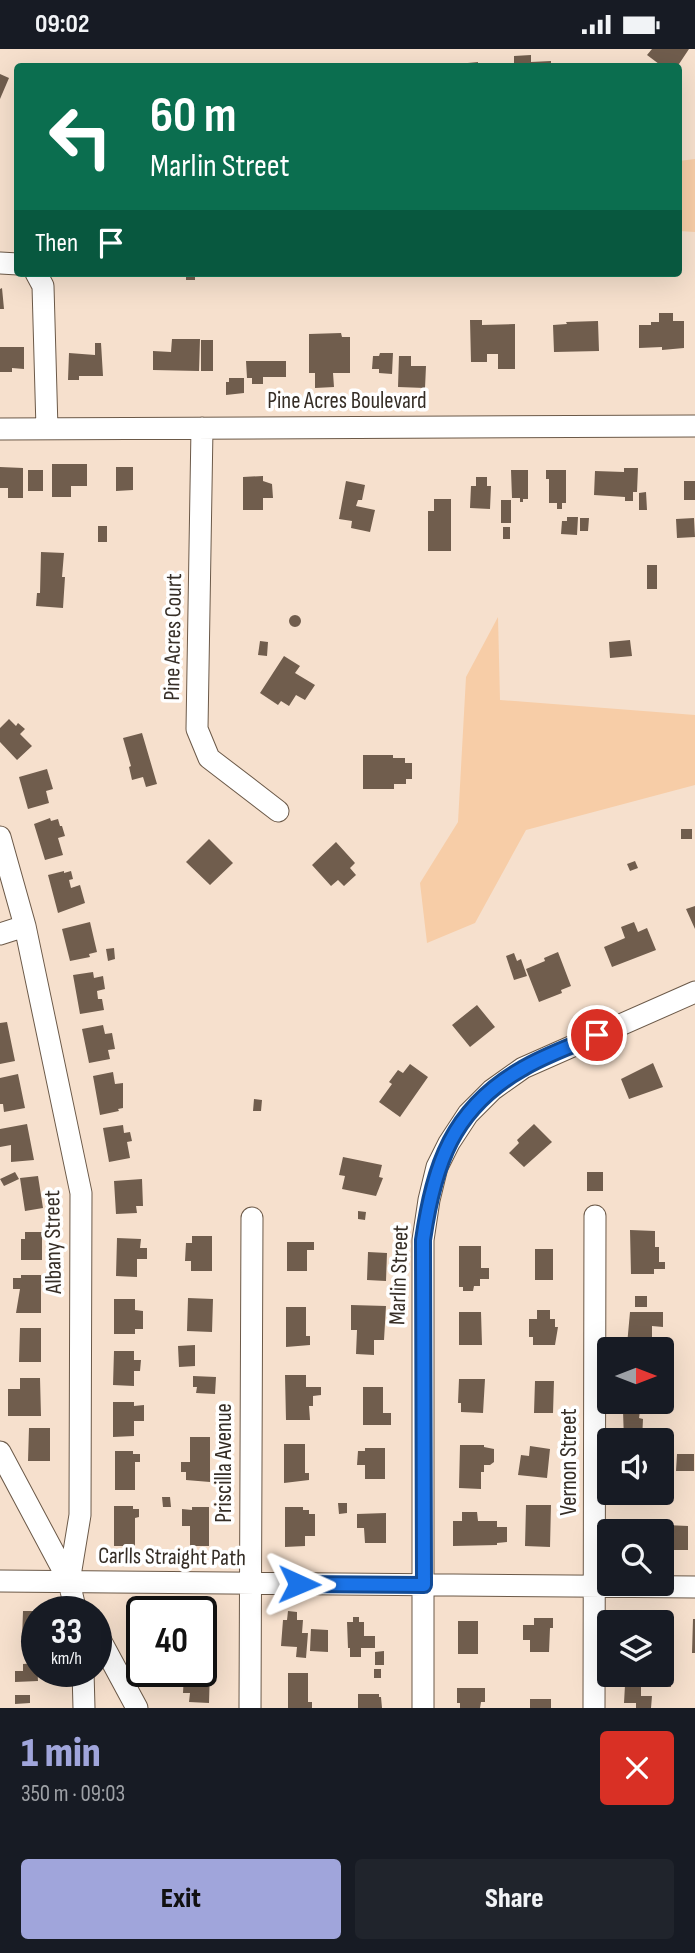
<!DOCTYPE html>
<html lang="en">
<head>
<meta charset="utf-8">
<style>
  :root { --surface:#171b24; --page:#20242c; --text:#f1f3f6; --muted:#9ea1a6; --accent:#a0a5db }
  body { margin:0; font-family:"Sofia Sans Condensed",sans-serif; background:var(--page); color:var(--text); height:100vh; display:flex; flex-direction:column; font-size:26px; white-space:nowrap }
  * { box-sizing:border-box; margin:0 }
  p { font-size:23px; color:var(--muted) }
  .icon { flex:none; width:38px; height:38px; fill:none; stroke:currentColor; stroke-width:2; stroke-linecap:round; stroke-linejoin:round }
  .map { position:relative; height:1659px; overflow:hidden }
  .side { display:flex; flex-direction:column; background:var(--surface); flex:1 }
  .side>* { flex:none }
  .top-card { position:absolute; left:14px; top:14px; width:668px; height:214px; border-radius:7px; box-shadow:0 7px 28px #0002; background:#0b6e4f; color:#fff; overflow:hidden }
  .needle { width:46px; rotate:90deg }
  .controls { position:absolute; left:597px; top:1288px; display:grid; gap:14px }
  .controls a { display:grid; place-items:center; width:77px; height:77px; border-radius:7px; background:var(--surface); box-shadow:0 7px 28px #0002; font-size:35px }
  .speed { position:absolute; left:21px; top:1547px; display:flex; gap:14px; font-size:35px; font-weight:700; text-align:center }
  .speed>* { display:grid; place-content:center; width:91px; height:91px; border-radius:50%; background:var(--surface); box-shadow:0 7px 28px #0002; line-height:1 }
  .speed small { font-size:18px; font-weight:400 }
  .speed .limit { border:4px solid #111; border-radius:10px; background:#fff; color:#111 }
  .pin { position:absolute; display:grid; place-items:center; width:60px; height:60px; color:#fff; margin:-30px; border:4px solid #fff; border-radius:50%; box-shadow:0 2px 7px #0007 }
  .me { position:absolute; width:77px; margin:-38px; rotate:91deg; stroke-linejoin:round; filter:drop-shadow(0 0 5px #0008) }
  .turn { display:flex; align-items:center; gap:24px; height:147px; padding:0 21px; font-size:32px }
  .turn .icon { width:91px; height:91px; stroke-width:2.5 }
  .turn b { display:block; font-size:49px; line-height:60px }
  .then { display:flex; align-items:center; height:66px; padding:0 21px; background:#0003; gap:14px; font-size:26px }
  .round { display:grid; place-items:center; flex:none; width:74px; height:74px; border-radius:7px; background:var(--page) }
  .head { display:flex; align-items:center; justify-content:space-between; height:119px; padding:0 21px }
  h1 { font-size:42px; font-weight:800; line-height:52px; color:var(--accent) }
  .action { display:flex; gap:14px; margin-top:auto; padding:14px 21px }
  .action a { flex:1; height:80px; border-radius:7px; background:var(--accent); color:#111; font-size:28px; font-weight:800; line-height:80px; text-align:center }
  .action a+a { background:var(--page); color:var(--text) }
  .status { display:flex; justify-content:space-between; align-items:center; height:49px; padding:0 35px; background:var(--surface); direction:ltr }
  .status svg { height:19px; fill:currentColor }
  .map>svg:first-child { display:block }
</style>
</head>
<body>
<div class="status"><b>09:02</b><svg viewBox="0 0 49 12"><path d="M0 12V9h3v3zM5 12V6h3v6zM10 12V3h3v9zM15 12V0h3v12zM26 1h20v11H26zM47 4h2v5h-2z"/></svg></div>
<div class="map">
<svg width="695" height="1659" viewBox="0 0 695 1659">
  <rect width="100%" height="100%" fill="#f6e0cd"/>
  <path fill="#f7cda7" d="M695,110V183L679,182V112Z
    M498,568L500,651L695,666V736L526,781L475,874L427,894L420,834L458,773L466,628Z"/>
  <path fill="#705d4d" d="M652,0H689L677,18H663L647,6Z
    M531,6V13L551,12V18H514V7Z
    M478,13V18H447V16Z
    M0,25L9,29L0,50Z
    M186,224H195V231H186Z
    M2,239L4,260H0V240Z
    M659,264H673V272H684V299L662,301V298L639,299V276H651V273H659Z
    M470,271H482V276L515,275V320H498V305H487V313H471Z
    M598,272L599,302L554,303L553,276L567,275L566,273Z
    M341,284L342,288H350V324H333L334,338L315,339V324H309V285Z
    M172,290H200L199,322L153,321V302L171,303Z
    M201,291H213V322H201Z
    M95,294H101L103,327H79V331H68L69,304L95,306Z
    M0,298H24V320L12,319V323H0Z
    M380,304H393L392,325L379,324V320H372L373,307H379Z
    M399,307H411V317H426L425,339L398,338Z
    M246,312H286V328H263V335H252V329H247Z
    M229,329H244V344L226,346V333H229Z
    M52,415H87V437H71V448H52Z
    M0,418L23,419V449H8V439H0Z
    M116,418H133V441L116,442Z
    M624,419H638L637,443H633V452H625V448L594,446L595,422L624,423Z
    M28,421H43V442H28Z
    M511,421H528V450H523V453H520V449H512Z
    M546,421H566V454H562V460H557V454H549V430H546Z
    M263,427V432L272,435L273,449H263V461H243V428Z
    M476,428H487V437H491L490,460L470,459L471,437H476Z
    M346,432L365,436L362,451H358L356,457L375,461L370,483L351,479L352,472L339,470Z
    M684,432H695V451H684Z
    M646,443L647,461H639V444Z
    M434,450H451V502H428V462H434Z
    M501,451H511V474H501Z
    M567,468H578L577,486L561,485L562,472H567Z
    M580,469H589L588,482H580Z
    M694,469L695,488L677,489L676,470Z
    M98,477H107V493H98Z
    M503,478H510V490H503Z
    M41,503L64,504L62,528H65L63,559L36,557L37,544H40Z
    M647,516H657V540H647Z
    M289 572a6 6 0 1 1 12 0a6 6 0 1 1-12 0Z
    M630,591L632,607L610,609L609,593Z
    M260,592L268,593L267,607L258,606Z
    M284,607L300,617L295,624L315,636L305,651L296,646L289,657L281,652L278,656L260,644Z
    M9,670L16,677L18,674L25,680L20,685L32,697L17,711L0,693V679Z
    M142,684L157,735L146,738L143,728L132,731L129,718L131,717L123,689Z
    M363,706H393V709H405V714H412V730H406V735H394V740H363Z
    M47,720L53,740L46,742L49,754L28,760L19,728Z
    M50,769L51,772L58,770L60,777H62L65,787L58,789L63,806L45,811L34,775Z
    M681,780H692V790H681Z
    M209,790L233,814L210,836L186,813Z
    M336,793L355,814L350,819L356,826L344,837L338,831L331,837L312,816Z
    M635,812L638,819L630,822L627,815Z
    M64,822V824L71,822L73,830L69,831L71,839L80,836L85,854L58,864L48,826Z
    M695,857V880L686,860Z
    M90,873L97,903L89,905L90,908L70,912L62,880Z
    M634,873L638,883L647,879L656,901L612,918L604,898L625,889L621,878Z
    M114,899L115,910L108,912L106,900Z
    M558,903L571,937L561,941L562,944L539,953L526,920L545,912L544,909Z
    M514,904L517,912L521,910L527,927L514,931L506,907Z
    M93,923L94,929L103,927L105,940L97,942L98,950H102L104,961L80,965L73,926Z
    M477,956L495,978L470,998L452,976Z
    M7,973L15,1012L0,1015V974Z
    M103,976L105,985L112,984L115,1000L108,1001L110,1010L89,1014L82,980Z
    M653,1014L663,1038L629,1050L621,1030Z
    M410,1015L428,1028L400,1068L379,1053L392,1035L389,1033L398,1021L403,1024Z
    M113,1023L115,1035L123,1034V1059L118,1060L119,1062L100,1066L93,1027Z
    M18,1025L25,1059L4,1063L3,1055H0V1029Z
    M254,1050L262,1051L261,1062H253Z
    M27,1075L34,1111L11,1113V1096L0,1098V1080Z
    M534,1075L552,1093L524,1118L509,1104L519,1094L517,1091Z
    M123,1076L124,1084L130,1083L132,1092L127,1093L130,1109L109,1113L103,1079Z
    M343,1108L382,1116L379,1128L383,1129L376,1147L342,1140L345,1127L339,1126Z
    M15,1123L19,1130L4,1137L0,1130Z
    M587,1123H603V1142H587Z
    M38,1127L43,1159L25,1162L20,1129Z
    M142,1130L143,1157H136L137,1164L116,1165L114,1132Z
    M358,1162L366,1163L365,1171L358,1170Z
    M630,1181L655,1182V1198H659V1213H665V1220H654V1225H631Z
    M25,1183H42V1211H21V1190H25Z
    M192,1187H212V1222H191V1212H185L186,1194H192Z
    M117,1189L141,1190L140,1199H147V1210H137V1228L116,1227Z
    M287,1193H314V1201H307V1222H287Z
    M459,1197H481V1219H489V1230H480V1237H474L473,1242H463V1238H459Z
    M535,1200H553V1231H535Z
    M368,1203L387,1204L386,1232L367,1231Z
    M21,1226H41V1264H16L20,1240H13V1229H21Z
    M635,1247H647V1258H635Z
    M188,1249L213,1250L212,1283L187,1282Z
    M114,1250H135V1261L143,1262V1280H135V1285H114Z
    M351,1256L386,1257L384,1291H374V1306L356,1305L357,1281H351Z
    M286,1258H306V1287H310V1296L286,1298Z
    M537,1261H550V1270H555V1278H558L555,1296H533V1288H529V1270H537Z
    M459,1263H481L482,1296H459Z
    M630,1263H663V1278L652,1277V1296H627Z
    M20,1279H41V1313H19Z
    M195,1296V1317L179,1318L178,1297Z
    M114,1302H134V1311H141L140,1322H134V1337L113,1336Z
    M285,1326H306V1338H321V1346L313,1347V1357H309L310,1371H286Z
    M193,1327L216,1328L215,1345L196,1344L197,1338H193Z
    M20,1329H40L41,1367H8V1340H20Z
    M459,1330H485L483,1364L461,1363V1354H458Z
    M535,1332H554L553,1364H534Z
    M363,1338H383V1364H391V1376H363Z
    M113,1353H134V1357L144,1356V1372H134V1387L113,1388Z
    M623,1362H640L639,1369L643,1370L642,1391H624Z
    M29,1379H50V1412H28Z
    M190,1388H210V1433L186,1431V1423H181V1413H190Z
    M284,1395H305V1424H309V1431L284,1434Z
    M460,1396H484V1398L494,1400V1413L490,1416H484V1423H481V1440L459,1439Z
    M530,1397L550,1400L547,1429L518,1426L521,1406L529,1407Z
    M365,1399H385V1430H365V1416H357L358,1402H365Z
    M115,1402H133V1405H140V1413H135V1441H115Z
    M677,1405H694V1422H676Z
    M666,1438L673,1439V1450H665Z
    M162,1448H170L171,1458H163Z
    M338,1454H347V1464L339,1465Z
    M526,1456H551L550,1498L525,1497Z
    M114,1457H133V1460H139V1468L135,1469V1497H114Z
    M192,1458H209V1497H190V1477H182V1460L192,1461Z
    M285,1458H303V1461H309V1465H315V1487H305V1497L285,1498Z
    M462,1463H477L478,1472H497V1478H507V1493L497,1494V1496L453,1497V1472H462Z
    M386,1464V1494H365L364,1479H357V1465Z
    M666,1476L688,1477V1501H662V1483H666Z
    M23,1562H37V1590H22Z
    M288,1562L297,1563V1571H303L302,1584H308L306,1609L296,1608L297,1598L281,1597L283,1571H287Z
    M132,1567H142V1588H132Z
    M353,1568H359V1573H364V1587H375V1599H361V1608H350V1599H348L347,1573H353Z
    M201,1569H209V1589H201Z
    M534,1569H553V1579H550L549,1603H530V1591H523V1576H534Z
    M693,1570H695V1604H692Z
    M458,1572H478V1605H458Z
    M311,1580L328,1581V1603L310,1602Z
    M384,1602V1616H375V1603Z
    M37,1614L38,1632L15,1633V1622H23V1615Z
    M201,1619H210L209,1654L189,1653L190,1644H183L184,1625L201,1622Z
    M374,1620H381V1629H374Z
    M662,1621H671V1638H656V1626H662Z
    M288,1624H308V1653H312V1659H288Z
    M625,1636L641,1637V1647H652L651,1659H636V1654H624Z
    M457,1639H485V1653H481L480,1659H460V1654H457Z
    M358,1645H379V1648H381L382,1659H358Z
    M15,1646H30V1654L15,1655Z
    M530,1650H551V1659H530Z"/>
  <g fill="none" stroke-linecap="round" stroke-linejoin="round">
    <defs>
      <path id="minor" d="M0,214L18,215
        M36,224L43,237L47,380
        M202,379L197,680L209,709L278,762
        M0,380L695,377
        M0,788L25,877L81,1144L80,1466L69,1533L76,1563
        M0,885L25,877
        M0,1403L71,1536
        M0,1532L695,1538
        M96,1583L137,1659
        M83,1622L84,1659
        M250,1659L252,1169
        M423,1659V1191L429,1151L437,1118L449,1094L468,1065L492,1041L523,1019L695,943
        M594,1659L595,1167"/>
    </defs>
    <use href="#minor" stroke="#6b5948" stroke-width="23"/>
    <use href="#minor" stroke="#fff" stroke-width="21"/>
  </g>
  <g fill="none" stroke-linecap="round" stroke-linejoin="round">
    <defs>
      <path id="route" d="M299,1535L424,1536L423,1191C434,1116 452,1060 522,1020C545,1006 572,997 597,986"/>
    </defs>
    <use href="#route" stroke="#114b97" stroke-width="18"/>
    <use href="#route" stroke="#1a73e8" stroke-width="12"/>
  </g>
  <g text-anchor="middle" dominant-baseline="central" stroke-width="7" stroke-linejoin="round" paint-order="stroke">
    <g font-size="23" fill="#362e26" stroke="#fff">
      <text x="347" y="352">Pine Acres Boulevard</text>
      <text transform="translate(173 588) rotate(-89)">Pine Acres Court</text>
      <text transform="translate(53 1193) rotate(-91)">Albany Street</text>
      <text transform="translate(399 1226) rotate(-88)">Marlin Street</text>
      <text transform="translate(569 1413) rotate(-90)">Vernon Street</text>
      <text transform="translate(224 1414) rotate(-90)">Priscilla Avenue</text>
      <text transform="translate(172 1508) rotate(1)">Carlls Straight Path</text>
    </g>
  </g>
</svg>
<div class="controls">
<a><svg class="needle" viewBox="-14 -14 28 28"><path d="M0-13l5 13h-10z" fill="#e53935"/><path d="M0 13l5-13h-10z" fill="#9ea1a6"/></svg></a>
<a><svg class="icon" aria-label="sound" viewBox="0 0 24 24"><path d="M4 9h4l5-4v14l-5-4H4zM17 9q2 3 0 6"/></svg></a>
<a><svg class="icon" aria-label="search" viewBox="0 0 24 24"><circle cx="10" cy="10" r="6"/><path d="M15 15l6 6"/></svg></a>
<a><svg class="icon" aria-label="layers" viewBox="0 0 24 24"><path d="M12 4l9 5-9 5-9-5zM3 14l9 5 9-5"/></svg></a>
</div>
<div class="speed"><div>33<small>km/h</small></div><div class="limit">40</div></div>
<div class="pin" style="left:597px;top:986px;background:#d93025"><svg class="icon" aria-label="arrive" viewBox="0 0 24 24"><path d="M6 21V4h12l-3 4 3 4H6"/></svg></div>
<svg class="me" style="left:299px;top:1535px" viewBox="-20 -20 40 40"><path d="M0-17L14 15 0 8-14 15z" fill="#1a73e8" stroke="#fff" stroke-width="4"/></svg>
<div class="top-card">
<div class="turn"><svg class="icon" aria-label="left" viewBox="0 0 24 24"><path d="M17 20v-9H6M10 6l-5 5 5 5"/></svg><div><b>60 m</b>Marlin Street</div></div>
<div class="then">Then<svg class="icon" aria-label="arrive" viewBox="0 0 24 24"><path d="M6 21V4h12l-3 4 3 4H6"/></svg></div>
</div>
</div>
<section class="side">
<div class="head"><div><h1>1 min</h1><p>350 m · 09:03</p></div><a class="round" style="background:#d93025;color:#fff"><svg class="icon" aria-label="close" viewBox="0 0 24 24"><path d="M6 6l12 12M18 6L6 18"/></svg></a></div>
<div class="action"><a>Exit</a><a>Share</a></div>
</section>
</body>
</html>
